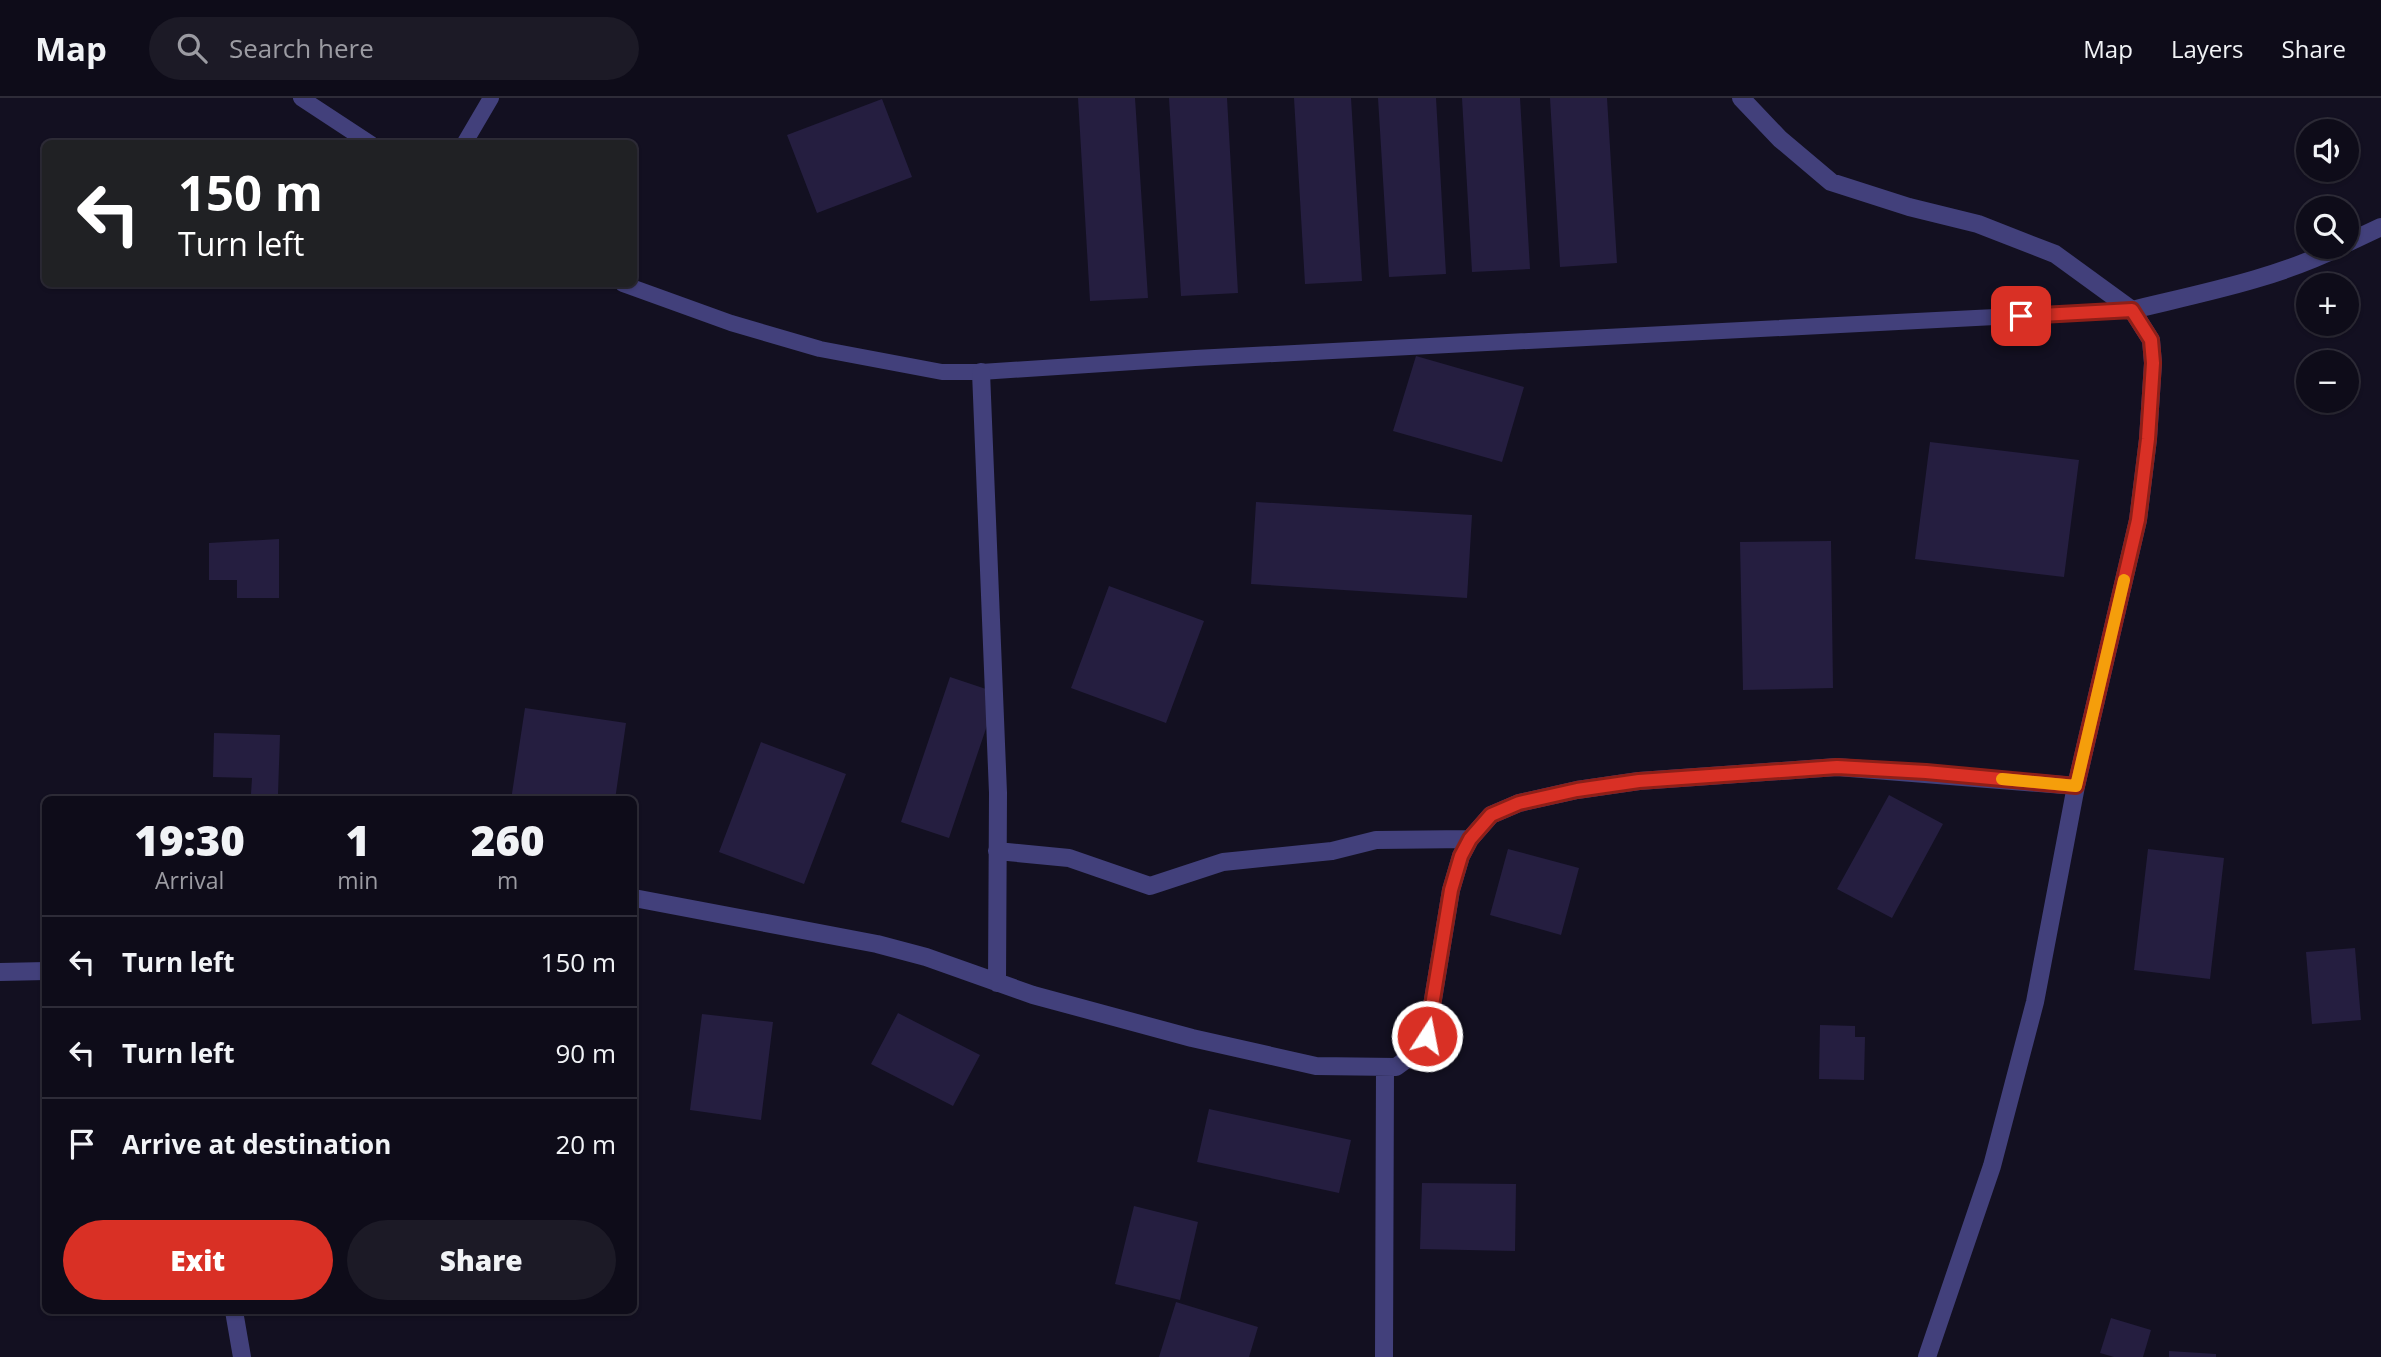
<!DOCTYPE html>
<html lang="en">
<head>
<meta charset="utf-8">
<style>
  :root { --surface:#0e0c19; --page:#1c1a26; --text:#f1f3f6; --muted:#9b9ba2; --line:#2e2c38; --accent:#d93025 }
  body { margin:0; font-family:"Open Sans",sans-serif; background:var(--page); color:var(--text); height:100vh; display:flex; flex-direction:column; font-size:26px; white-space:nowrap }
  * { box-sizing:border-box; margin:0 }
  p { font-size:23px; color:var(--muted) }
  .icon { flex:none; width:38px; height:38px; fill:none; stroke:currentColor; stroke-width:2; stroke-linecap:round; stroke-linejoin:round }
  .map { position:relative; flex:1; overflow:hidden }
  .details { position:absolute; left:42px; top:698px; width:595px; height:518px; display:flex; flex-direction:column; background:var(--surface); border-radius:10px; box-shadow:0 2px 5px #0004,0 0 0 2px var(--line) }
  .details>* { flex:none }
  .guide { position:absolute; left:42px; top:42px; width:595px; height:147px; border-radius:10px; box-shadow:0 2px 5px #0004,0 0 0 2px var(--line); background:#202124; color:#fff; overflow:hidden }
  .tools { position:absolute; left:2296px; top:21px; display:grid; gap:14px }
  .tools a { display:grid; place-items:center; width:63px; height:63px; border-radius:50%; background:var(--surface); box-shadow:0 2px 5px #0004,0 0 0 2px var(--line); font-size:35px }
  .pin { position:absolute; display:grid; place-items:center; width:60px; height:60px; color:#fff; margin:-30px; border-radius:14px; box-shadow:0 4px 10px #0006 }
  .me { position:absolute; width:77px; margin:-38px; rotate:11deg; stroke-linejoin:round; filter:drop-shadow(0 0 5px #0008) }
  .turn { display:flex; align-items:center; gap:24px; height:147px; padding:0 21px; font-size:32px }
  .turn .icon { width:91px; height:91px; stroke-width:2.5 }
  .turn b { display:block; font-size:49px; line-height:60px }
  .eta { display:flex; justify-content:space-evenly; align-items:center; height:119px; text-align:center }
  .eta b { font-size:42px; font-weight:800; line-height:49px }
  .primary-button { display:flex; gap:14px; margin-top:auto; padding:14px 21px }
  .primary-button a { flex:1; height:80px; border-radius:42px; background:var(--accent); color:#fff; font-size:28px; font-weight:800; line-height:80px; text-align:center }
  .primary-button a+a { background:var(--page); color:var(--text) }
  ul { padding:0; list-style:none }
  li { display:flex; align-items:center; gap:21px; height:91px; padding:0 21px; border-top:2px solid var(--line) }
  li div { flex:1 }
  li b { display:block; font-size:26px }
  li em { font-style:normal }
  header { display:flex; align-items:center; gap:42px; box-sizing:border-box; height:98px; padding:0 35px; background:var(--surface); border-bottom:2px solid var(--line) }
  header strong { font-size:33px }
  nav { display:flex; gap:38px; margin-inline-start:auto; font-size:24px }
  .search { width:490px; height:63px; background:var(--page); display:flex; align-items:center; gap:18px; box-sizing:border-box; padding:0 24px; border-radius:38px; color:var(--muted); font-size:26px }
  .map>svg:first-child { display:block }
</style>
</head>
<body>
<header>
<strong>Map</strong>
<div class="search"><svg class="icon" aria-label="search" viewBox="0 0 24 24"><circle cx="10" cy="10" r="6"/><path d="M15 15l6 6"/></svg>Search here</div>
<nav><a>Map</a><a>Layers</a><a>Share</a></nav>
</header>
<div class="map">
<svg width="2381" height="1259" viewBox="0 0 2381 1259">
  <rect width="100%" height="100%" fill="#131021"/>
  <path fill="#251e40" d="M1078,0H1135L1148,200L1090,203Z
    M1169,0H1227L1238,195L1181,198Z
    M1294,0H1351L1362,183L1305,186Z
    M1378,0H1436L1446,176L1389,179Z
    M1462,0H1520L1530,171L1472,174Z
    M1550,0H1607L1617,165L1560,169Z
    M882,1L912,79L817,115L787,37Z
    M1416,258L1524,289L1502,364L1393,333Z
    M1930,344L2079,362L2064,479L1915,461Z
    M1256,404L1472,417L1467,500L1251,486Z
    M279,441V500H237V482H209V445Z
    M1831,443L1833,590L1743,592L1740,444Z
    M1109,488L1204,523L1166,625L1071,590Z
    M950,579L998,595L949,740L901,724Z
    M525,610L626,625L615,702H511Z
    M214,635L280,637L278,696H251L252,680L213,679Z
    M761,644L846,676L804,786L719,754Z
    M1889,697L1943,726L1892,820L1837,791Z
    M1508,751L1579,770L1561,837L1490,817Z
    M2148,751L2224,760L2210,881L2134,872Z
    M2355,850L2361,922L2312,926L2306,854Z
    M898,915L980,957L953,1008L871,966Z
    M702,916L773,924L761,1022L690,1012Z
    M1820,927L1855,928V939H1865L1864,982L1819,981Z
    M1209,1011L1351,1042L1339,1095L1197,1064Z
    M1422,1085L1516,1086L1515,1153L1420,1151Z
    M1134,1108L1198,1124L1180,1202L1115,1186Z
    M1176,1204L1258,1229L1249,1259H1159Z
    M2111,1220L2151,1232L2143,1259H2114L2100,1255Z
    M2169,1253L2216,1256V1259H2169Z"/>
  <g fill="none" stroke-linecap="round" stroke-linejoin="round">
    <path stroke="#42407b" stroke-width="16" d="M301,0L371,46
      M464,46L491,0
      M623,186L731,225L820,251L942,274H981L1195,260L2132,212"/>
    <path stroke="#42407b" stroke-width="18" d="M1741,0L1780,41L1831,84L1909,109L1978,126L2055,156L2132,212L2151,242L2153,265L2148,341L2138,422L2076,688L2035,904L1992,1068L1927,1259
      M2347,145L2381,129
      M2132,212C2202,195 2275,181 2340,149
      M981,274L998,695L997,885
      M997,753L1069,760L1150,788L1223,764L1332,753L1376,742L1470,741
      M634,800L877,846L926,859L1033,897L1192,940L1316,968L1396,969L1422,950L1427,938L1451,792L1461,758L1470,741L1491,717L1519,705L1577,692L1639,683L1837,669L2076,688
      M0,874L46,873
      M234,1213L242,1259
      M1384,1259L1385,971"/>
  </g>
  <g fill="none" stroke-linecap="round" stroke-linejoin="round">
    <defs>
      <path id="route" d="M1427,938L1451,792L1461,758L1470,741L1491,717L1519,705L1577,692L1639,683L1837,669L1926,674L2076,688L2138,422L2148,341L2153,265L2151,242L2132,212L2021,218"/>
    </defs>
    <use href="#route" stroke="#8d1f18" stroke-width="18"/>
    <use href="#route" stroke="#d93025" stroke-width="12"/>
    <path stroke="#f59e0b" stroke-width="12" d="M2002,681L2076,688L2124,482"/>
  </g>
</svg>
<div class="tools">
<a><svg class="icon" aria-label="sound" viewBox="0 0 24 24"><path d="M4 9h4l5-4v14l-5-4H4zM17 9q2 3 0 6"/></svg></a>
<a><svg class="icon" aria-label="search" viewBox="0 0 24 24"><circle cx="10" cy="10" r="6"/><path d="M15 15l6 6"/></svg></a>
<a>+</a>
<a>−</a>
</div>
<div class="pin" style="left:2021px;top:218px;background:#d93025"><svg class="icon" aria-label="arrive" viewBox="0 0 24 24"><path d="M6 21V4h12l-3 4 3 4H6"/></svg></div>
<svg class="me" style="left:1427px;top:938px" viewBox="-20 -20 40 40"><circle r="17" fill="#d93025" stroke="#fff" stroke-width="3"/><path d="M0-11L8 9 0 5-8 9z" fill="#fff"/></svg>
<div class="guide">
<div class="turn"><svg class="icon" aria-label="left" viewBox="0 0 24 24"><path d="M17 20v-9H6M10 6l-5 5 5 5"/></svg><div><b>150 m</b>Turn left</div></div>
</div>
<section class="details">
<div class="eta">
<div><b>19:30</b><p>Arrival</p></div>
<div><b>1</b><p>min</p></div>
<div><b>260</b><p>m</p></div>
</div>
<ul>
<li><svg class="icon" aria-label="left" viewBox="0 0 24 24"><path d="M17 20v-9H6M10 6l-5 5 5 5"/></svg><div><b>Turn left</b></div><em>150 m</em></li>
<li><svg class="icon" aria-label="left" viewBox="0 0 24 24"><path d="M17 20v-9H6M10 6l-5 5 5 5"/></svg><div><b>Turn left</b></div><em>90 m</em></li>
<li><svg class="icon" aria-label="arrive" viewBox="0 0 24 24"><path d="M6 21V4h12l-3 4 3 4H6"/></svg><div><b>Arrive at destination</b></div><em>20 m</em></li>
</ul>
<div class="primary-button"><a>Exit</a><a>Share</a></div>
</section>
</div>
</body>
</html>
